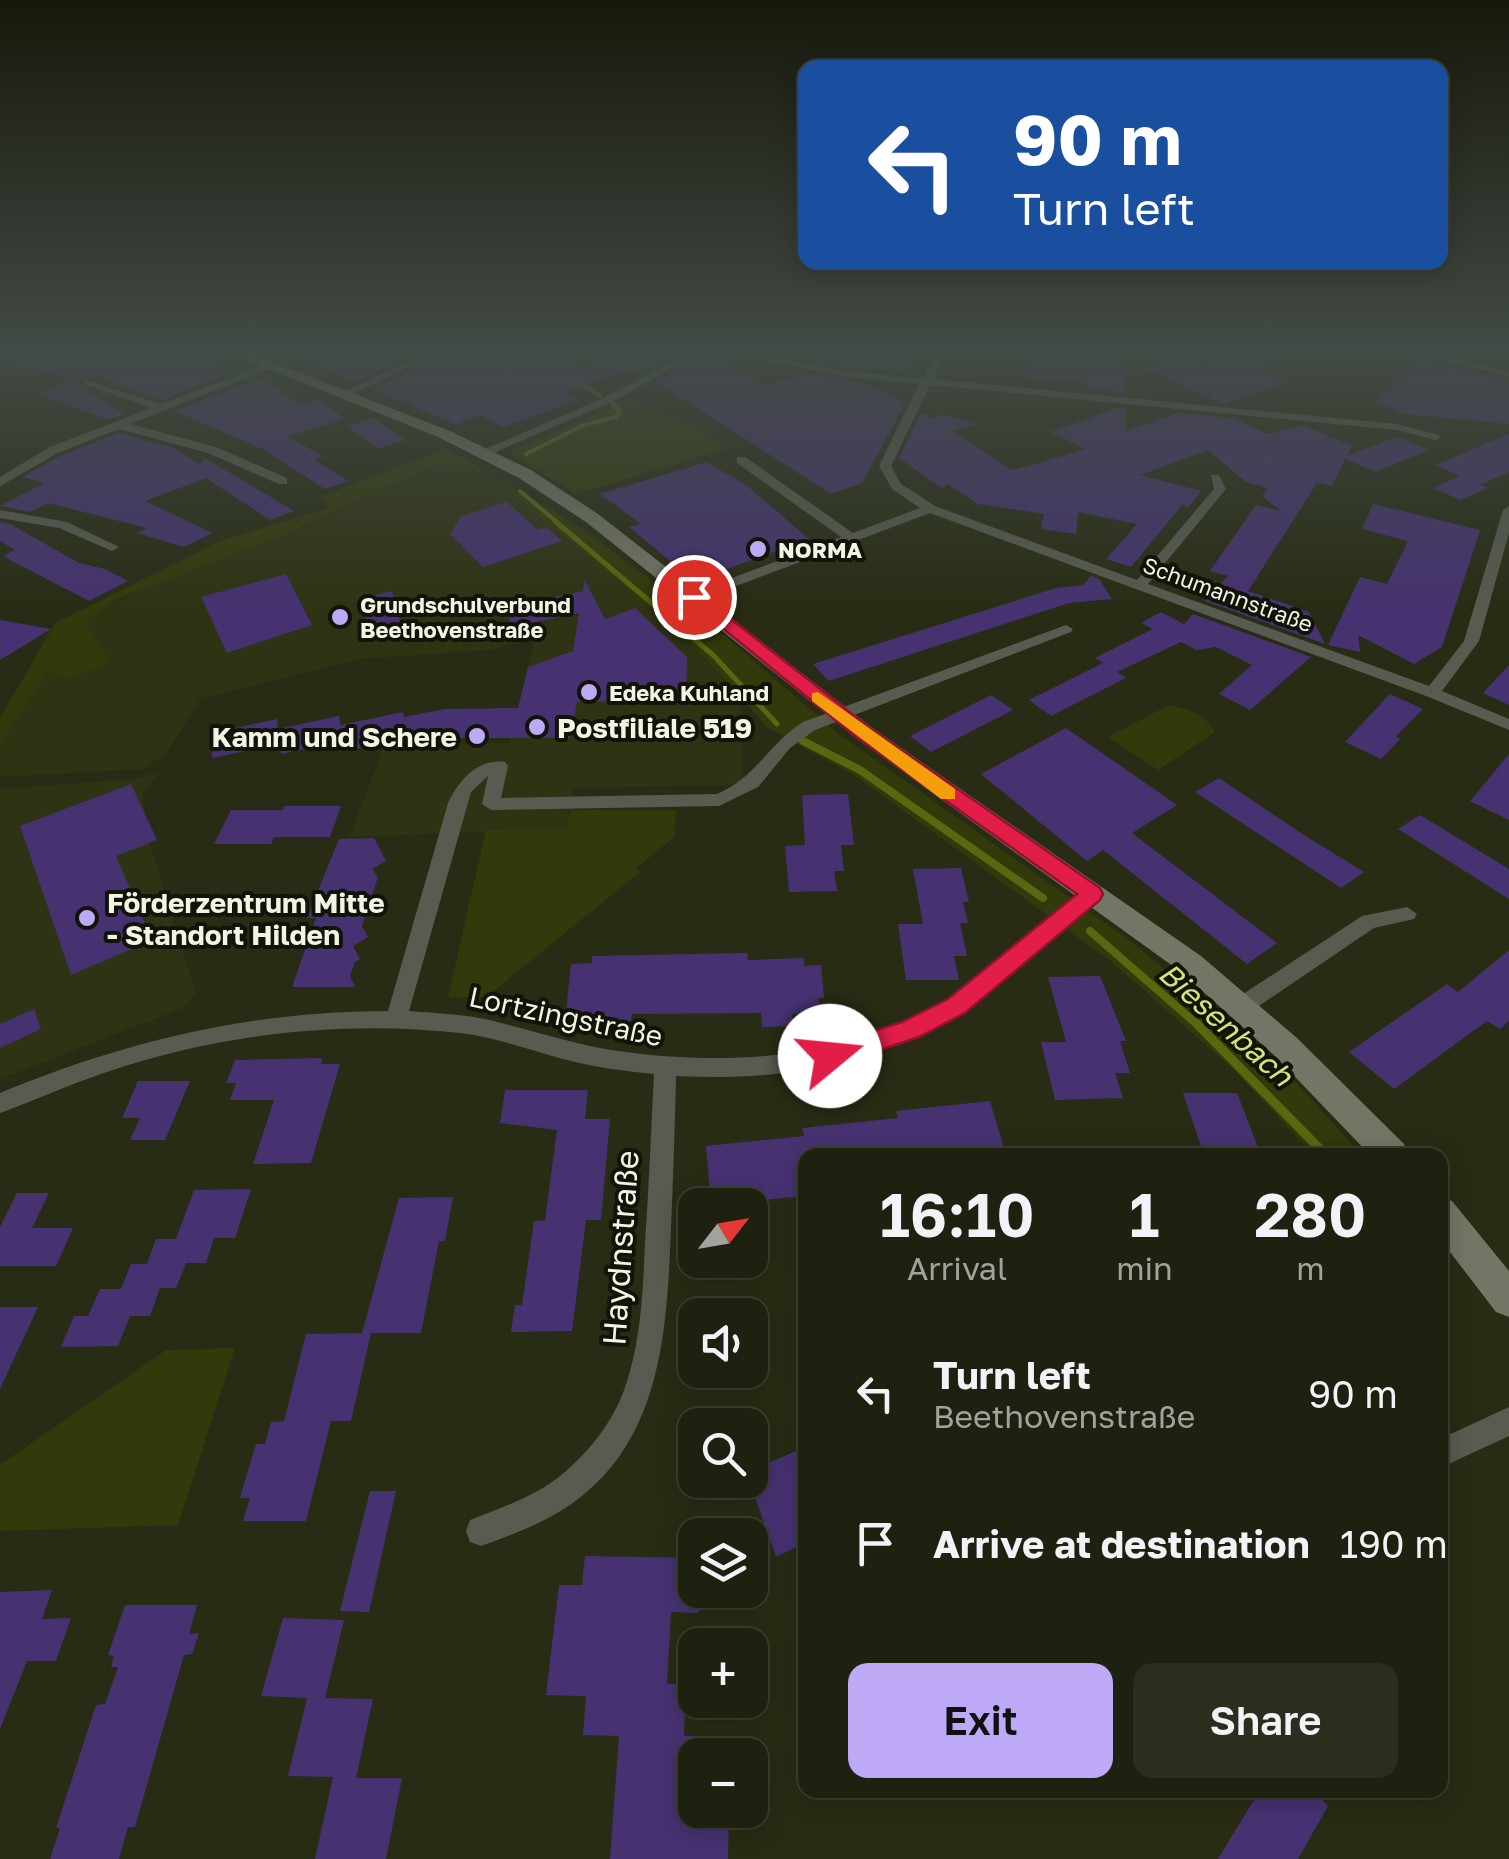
<!DOCTYPE html>
<html lang="en">
<head>
<meta charset="utf-8">
<style>
  :root { --surface:#1e210f; --page:#2b2e1d; --text:#f1f3f6; --muted:#a1a39e; --line:#3c3e2f; --accent:#bda9f5 }
  body { margin:0; font-family:"Golos Text",sans-serif; background:var(--page); color:var(--text); height:100vh; display:flex; flex-direction:column; font-size:38px; white-space:nowrap }
  * { box-sizing:border-box; margin:0 }
  p { font-size:32px; color:var(--muted) }
  .icon { flex:none; width:55px; height:55px; fill:none; stroke:currentColor; stroke-width:2; stroke-linecap:round; stroke-linejoin:round }
  .map { position:relative; flex:1; overflow:hidden }
  .details { position:absolute; left:798px; top:1148px; width:650px; height:650px; display:flex; flex-direction:column; background:var(--surface); border-radius:20px; box-shadow:0 5px 25px #0003,0 0 0 2px var(--line) }
  .details>* { flex:none }
  .top-card { position:absolute; left:798px; top:60px; width:650px; height:210px; border-radius:20px; box-shadow:0 5px 25px #0003,0 0 0 2px var(--line); background:#1a4fa0; color:#fff; overflow:hidden }
  .needle { width:65px; rotate:59deg }
  .buttons { position:absolute; left:678px; top:1188px; display:grid; gap:20px }
  .buttons a { display:grid; place-items:center; width:90px; height:90px; border-radius:20px; background:var(--surface); box-shadow:0 5px 25px #0003,0 0 0 2px var(--line); font-size:50px }
  .pin { position:absolute; display:grid; place-items:center; width:85px; height:85px; color:#fff; margin:-42px; border:5px solid #fff; border-radius:50%; box-shadow:0 2px 10px #0007 }
  .me { position:absolute; width:110px; margin:-55px; rotate:73deg; stroke-linejoin:round; filter:drop-shadow(0 0 8px #0008) }
  .turn { display:flex; align-items:center; gap:35px; height:210px; padding:0 50px; font-size:45px }
  .turn .icon { width:130px; height:130px; stroke-width:2.5 }
  .turn b { display:block; font-size:70px; line-height:85px }
  .eta { display:flex; justify-content:space-evenly; align-items:center; height:170px; text-align:center }
  .eta b { font-size:60px; font-weight:600; line-height:70px }
  .cta { display:flex; gap:20px; margin-top:auto; padding:20px 50px }
  .cta a { flex:1; height:115px; border-radius:20px; background:var(--accent); color:#111; font-size:40px; font-weight:600; line-height:115px; text-align:center }
  .cta a+a { background:var(--page); color:var(--text) }
  ul { padding:0; list-style:none }
  li { display:flex; align-items:center; gap:30px; height:150px; padding:0 50px }
  li div { flex:1 }
  li b { display:block; font-size:38px }
  li em { font-style:normal }
  .map>svg:first-child { display:block }
</style>
</head>
<body>
<div class="map">
<svg width="1509" height="1859" viewBox="0 0 1509 1859">
  <rect width="100%" height="100%" fill="#282c14"/>
  <path fill="#2e3313" d="M433,466L472,467L513,484L507,491L640,599L706,658L729,687L741,711L744,785L573,788L566,829L350,837L384,744L510,743L535,636L493,650L360,659L201,698L166,754L143,769L0,777V744L48,672L110,662L85,623L98,611L150,585L305,527Z
    M159,772L142,795L150,844L196,993L183,1008L0,1079V789L132,779Z"/>
  <path fill="#32390a" d="M628,399L700,428L725,449L576,494L509,452Z
    M447,448L583,529L720,632L839,734L1132,942L1290,1076L1362,1155H1314L1233,1069L1112,962L854,775L768,728L705,658L640,599L507,491L512,484L472,467L433,466L285,535L117,599L85,623L111,662L65,679L48,672L0,744V718L55,623L218,542L328,508L320,497Z
    M1169,705C1191,710 1203,712 1215,732L1158,770L1108,737Z
    M570,810H676L674,837L636,868L640,872L485,998L448,997L486,830L566,829Z
    M235,1348L178,1525L0,1531V1465L166,1350Z"/>
  <g fill="none" stroke-linecap="round" stroke-linejoin="round">
    <path stroke="#5b6610" stroke-width="4" d="M1495,351L1509,353
      M570,372L568,365L584,351
      M579,382L600,396
      M526,454L584,425L616,417L620,411L613,404
      M520,491L558,523"/>
    <path stroke="#5b6610" stroke-width="5" d="M555,521L713,655L777,724
      M801,740L808,743"/>
    <path stroke="#5b6610" stroke-width="8" d="M803,741L860,770L1043,898
      M1090,931L1200,1027"/>
    <path stroke="#5b6610" stroke-width="9" d="M1197,1024L1326,1155"/>
  </g>
  <path fill="#463271" d="M0,351H199L228,374L161,400L91,374L81,379L0,364Z
    M285,351H420L356,382Z
    M447,351H508L525,358L548,355L582,367L614,355L607,351H659L672,357L642,373L633,367L570,391L565,393L579,400L503,427L480,415L456,425L373,389Z
    M786,351H903L926,362L896,372L848,367L799,358Z
    M1029,351H1077L1072,359L1125,364V392L1088,389L1089,383L1025,377Z
    M1247,351H1299L1300,356L1258,369L1289,382L1224,404L1143,368L1183,356L1204,365Z
    M715,356L767,385L808,373L863,382L905,404L862,483L831,494L656,382L688,364Z
    M1417,361L1509,380V424L1404,414L1376,402Z
    M262,378L300,405L318,399L345,419L288,436L323,457L314,460L348,481L325,489L263,449L173,411Z
    M73,380L83,388L124,414L109,420L38,394Z
    M1121,407L1126,408V431L1179,413L1234,418L1267,434L1303,425L1352,446L1347,456L1397,437L1429,450L1375,472L1345,459L1332,486L1317,483L1248,591L1309,612L1325,644L1205,601L1228,576L1210,571L1256,505L1281,511L1262,496L1268,488L1246,482L1208,450L1140,475L1201,491L1189,507L1182,505L1131,567L1106,559L1137,524L1078,512L1076,534L1041,529L1044,514L978,504L948,484L943,489L899,458L921,413L934,419L940,414L976,424L952,431L1010,469H1018L1085,449L1050,432Z
    M373,418L405,440L378,449L347,426Z
    M119,433L174,448L200,465L205,458L294,511L270,520L206,478L145,501L212,533L184,547L137,533L147,528L48,503L30,512L0,506L44,483L23,477L60,456Z
    M1509,434V472L1480,485L1488,488L1461,500L1433,488L1460,476L1435,465Z
    M707,462L746,485L809,539L705,577L687,575L629,527L641,524L600,494Z
    M507,502L538,530L546,527L562,541L483,567L450,534L461,516Z
    M1373,504L1480,530L1442,647L1414,664L1358,635L1360,652L1328,645L1360,577L1387,584L1408,541L1362,529Z
    M0,522L10,524L79,563L105,569L128,581L89,601L8,559L4,555L15,550L0,541Z
    M286,574L312,625L227,653L201,597Z
    M1091,576L1099,579L1112,599L1069,603L829,681L813,664L1056,588L1083,585Z
    M584,579L605,619L635,608L687,657L686,701L577,702L570,738H450L453,731L344,751L343,741L281,754L280,744L212,758V733L277,719L278,729L339,716L341,728V725L403,712L404,717L445,709L518,708L528,667L573,651L579,613L512,627L505,607L583,591Z
    M392,591L401,625L373,633L357,600Z
    M1161,612L1184,624L1193,614L1311,657L1250,710L1219,694L1252,665L1216,647L1197,650L1181,642L1117,672L1126,678L1051,716L1029,700L1103,663L1111,668L1095,658L1153,629L1141,623Z
    M0,620L51,629L0,660Z
    M1509,665V705L1483,693Z
    M1390,694L1423,709L1396,736L1400,739L1381,759L1345,742Z
    M991,695L1013,710L931,752L910,736Z
    M1066,728L1177,805L1132,833L1277,943L1247,964L1103,850L1087,861L981,774Z
    M1509,754V820L1470,801Z
    M1219,778L1307,837L1364,872L1341,888L1195,792Z
    M131,784L157,840L116,856L152,940L71,975L20,826Z
    M848,794L854,845H841L844,871H834L837,891L789,892L785,846L805,845L802,795Z
    M284,806H341L330,837H274L271,844H214L231,810H283Z
    M1420,815L1509,869V899L1398,829Z
    M374,838L386,861L372,869L378,877L362,926L368,937L353,946L360,959L355,962L350,976L355,987H292L316,918H307L339,839Z
    M961,868L969,902H963L968,923H960L967,956H954L959,980H906L898,924H923L913,869Z
    M1509,950V1021L1500,1029L1487,1021L1394,1089L1349,1052L1447,984L1458,992Z
    M747,953L748,960L804,958V966L821,965L824,998H819L821,1014H792L793,1026L762,1027L761,1013L632,1014L631,1021L576,1023L577,1012H566L571,964L592,963V956Z
    M1100,976L1126,1041H1120L1130,1073H1115L1123,1098L1055,1100L1041,1042H1066L1048,977Z
    M34,1009L41,1029L0,1048V1024Z
    M322,1058L321,1064H340L311,1163L253,1164L274,1100H230L236,1083H226L235,1060Z
    M138,1081H190L165,1140H130L140,1118H122Z
    M505,1090H588L585,1119H610L601,1220H586L572,1331L511,1332L515,1305H522L534,1221L545,1220L557,1130L500,1123Z
    M1183,1093H1237L1261,1155H1204Z
    M990,1101L1006,1155H805V1196L711,1205L706,1146L804,1136L802,1128L898,1118L896,1111Z
    M251,1189L235,1238H214L206,1263H186L176,1288H160L150,1316H130L118,1346L61,1347L74,1316H88L100,1289H121L131,1264H147L156,1239H176L194,1190Z
    M17,1193H49L32,1228H73L56,1266H0V1227Z
    M453,1197L445,1241H439L421,1333H362L399,1198Z
    M0,1307H38L0,1389Z
    M371,1333L351,1421H331L306,1521H243L250,1498H240L256,1444H265L271,1422L284,1421L306,1334Z
    M805,1447V1543L776,1557L750,1483V1471Z
    M370,1491H396L369,1612L340,1611Z
    M585,1556L695,1558L699,1613L671,1612L667,1684H686L684,1736H718L717,1755H695V1810H729L728,1859H610L619,1736L583,1735L586,1696L546,1695L559,1585H582Z
    M52,1590L42,1619L71,1618L56,1661H27L0,1729V1592Z
    M125,1605H197L189,1634L199,1633L192,1654L184,1655L135,1827H128L119,1859H50L60,1828H56L96,1705L105,1704L118,1667H111L114,1656L108,1655Z
    M283,1618L344,1620L325,1698L373,1699L356,1778H402L386,1859H315L333,1777L288,1776L307,1698L261,1696Z
    M1260,1790H1313L1328,1806L1298,1859H1218Z"/>
  <g fill="none" stroke-linecap="round" stroke-linejoin="round">
    <path fill="#585b4f" fill-rule="evenodd" d="M429,351H443L351,395L342,393Z
      M690,351H703L614,401L486,456L476,453L606,397Z
      M716,351H740L847,371L923,378L936,351H946L933,379L1397,424L1439,435L1441,437L1435,440L1397,430L930,385L891,466L901,484L935,506L1137,580L1214,489L1211,475H1219L1226,489L1148,584L1429,686L1464,641L1503,510L1509,506V533L1479,641L1442,691L1509,719V730L1426,696L930,513L699,600H689V594L841,537L737,463V457H745L853,533L920,508L892,489L879,466L919,384L847,377Z
      M1402,351H1422L1509,371V377Z
      M269,363L274,366L273,368L130,424L216,447L287,478V484H279L208,453L119,429L58,453L0,486V477L50,447L151,408L84,384V380L161,404Z
      M0,510L67,522L119,547L112,551L59,528L0,518Z
      M1066,625L1073,629L1071,632L815,730L790,748L758,787L719,806L491,810L482,804L488,776L471,792L409,1011C434,1013 460,1014 485,1019C529,1029 572,1044 618,1051C731,1067 858,1059 955,994C1002,964 1043,925 1085,889H1099L1102,894C1088,914 1064,930 1046,946C933,1046 828,1084 676,1076C675,1127 673,1178 671,1229C667,1323 663,1431 583,1495C553,1520 517,1533 481,1546L470,1542L466,1531L470,1520C503,1507 537,1496 565,1472C590,1450 611,1424 623,1393C641,1345 643,1292 645,1242C649,1186 651,1130 654,1074C623,1071 593,1067 563,1059C529,1050 495,1037 460,1033C342,1020 219,1034 107,1072C70,1084 36,1100 0,1113V1093C125,1041 252,1011 388,1011L448,803C459,780 478,758 505,762L508,766L501,798L717,794C757,777 768,744 803,722Z
      M1407,907L1417,914L1414,919L1374,928L1250,1012L1242,1015L1234,1012L1231,1006L1234,1000L1362,916Z
      M1509,1407V1436L1440,1468V1439Z"/>
    <path fill="#727664" fill-rule="evenodd" d="M224,351H244L450,431L531,470L598,514L871,727L1201,956L1297,1038L1404,1144L1408,1155H1370L1275,1056L1181,972L855,737L586,522L519,478L438,437Z
      M1440,1196L1452,1201L1509,1271V1317L1496,1312L1440,1239Z"/>
  </g>
  <linearGradient id="sky" x2="0" y2="1"><stop stop-color="#16180b"/><stop offset="0.57" stop-color="#424b45"/><stop offset="1" stop-color="#424b45" stop-opacity="0"/></linearGradient>
  <rect width="1509" height="612" fill="url(#sky)"/>
  <path fill="#e11d48" stroke="#92132f" stroke-width="2.5" d="M688,594H699L870,728L1100,888L1103,894L1100,900L965,1013L919,1037L830,1067L821,1064L818,1056L821,1048L902,1022L948,999L1077,894L856,737L688,600Z"/>
  <path fill="#f59e0b" d="M818,692L955,789V799H941L812,701V693Z"/>
  <g fill="#bda9f5" stroke="#121309" stroke-width="4">
    <circle cx="758" cy="549" r="10"/>
    <circle cx="340" cy="617" r="10"/>
    <circle cx="589" cy="692" r="10"/>
    <circle cx="537" cy="727" r="10"/>
    <circle cx="477" cy="736" r="10"/>
    <circle cx="87" cy="918" r="10"/>
  </g>
  <g text-anchor="middle" dominant-baseline="central" stroke-width="8" stroke-linejoin="round" paint-order="stroke">
    <g font-size="22" font-weight="bold" fill="#f2f5e6" stroke="#121309" text-anchor="start">
      <text x="778" y="549">NORMA</text>
      <text x="360" y="604">Grundschulverbund<tspan x="360" dy="25">Beethovenstraße</tspan></text>
      <text x="609" y="692">Edeka Kuhland</text>
    </g>
    <g font-size="22" fill="#f2f5e6" stroke="#121309">
      <text transform="translate(1228 594) rotate(20)">Schumannstraße</text>
    </g>
    <g font-size="28" font-weight="bold" fill="#f2f5e6" stroke="#121309" text-anchor="start">
      <text x="557" y="727">Postfiliale 519</text>
      <text x="457" y="736" text-anchor="end">Kamm und Schere</text>
      <text x="107" y="902">Förderzentrum Mitte<tspan x="107" dy="32">- Standort Hilden</tspan></text>
    </g>
    <g font-size="28" fill="#f2f5e6" stroke="#121309">
      <text transform="translate(566 1016) rotate(12)">Lortzingstraße</text>
    </g>
    <g font-size="30" font-style="italic" fill="#d3e57a" stroke="#121309">
      <text transform="translate(1226 1024) rotate(42)">Biesenbach</text>
    </g>
    <g font-size="32" fill="#f2f5e6" stroke="#121309">
      <text transform="translate(620 1248) rotate(-86)">Haydnstraße</text>
    </g>
  </g>
</svg>
<div class="buttons">
<a><svg class="needle" viewBox="-14 -14 28 28"><path d="M0-13l5 13h-10z" fill="#e53935"/><path d="M0 13l5-13h-10z" fill="#a1a39e"/></svg></a>
<a><svg class="icon" aria-label="sound" viewBox="0 0 24 24"><path d="M4 9h4l5-4v14l-5-4H4zM17 9q2 3 0 6"/></svg></a>
<a><svg class="icon" aria-label="search" viewBox="0 0 24 24"><circle cx="10" cy="10" r="6"/><path d="M15 15l6 6"/></svg></a>
<a><svg class="icon" aria-label="layers" viewBox="0 0 24 24"><path d="M12 4l9 5-9 5-9-5zM3 14l9 5 9-5"/></svg></a>
<a>+</a>
<a>−</a>
</div>
<div class="pin" style="left:694px;top:597px;background:#d93025"><svg class="icon" aria-label="arrive" viewBox="0 0 24 24"><path d="M6 21V4h12l-3 4 3 4H6"/></svg></div>
<svg class="me" style="left:830px;top:1056px" viewBox="-20 -20 40 40"><circle r="19" fill="#fff"/><path d="M0-13L10 11 0 6-10 11z" fill="#e11d48"/></svg>
<div class="top-card">
<div class="turn"><svg class="icon" aria-label="left" viewBox="0 0 24 24"><path d="M17 20v-9H6M10 6l-5 5 5 5"/></svg><div><b>90 m</b>Turn left</div></div>
</div>
<section class="details">
<div class="eta">
<div><b>16:10</b><p>Arrival</p></div>
<div><b>1</b><p>min</p></div>
<div><b>280</b><p>m</p></div>
</div>
<ul>
<li><svg class="icon" aria-label="left" viewBox="0 0 24 24"><path d="M17 20v-9H6M10 6l-5 5 5 5"/></svg><div><b>Turn left</b><p>Beethovenstraße</p></div><em>90 m</em></li>
<li><svg class="icon" aria-label="arrive" viewBox="0 0 24 24"><path d="M6 21V4h12l-3 4 3 4H6"/></svg><div><b>Arrive at destination</b></div><em>190 m</em></li>
</ul>
<div class="cta"><a>Exit</a><a>Share</a></div>
</section>
</div>
</body>
</html>
